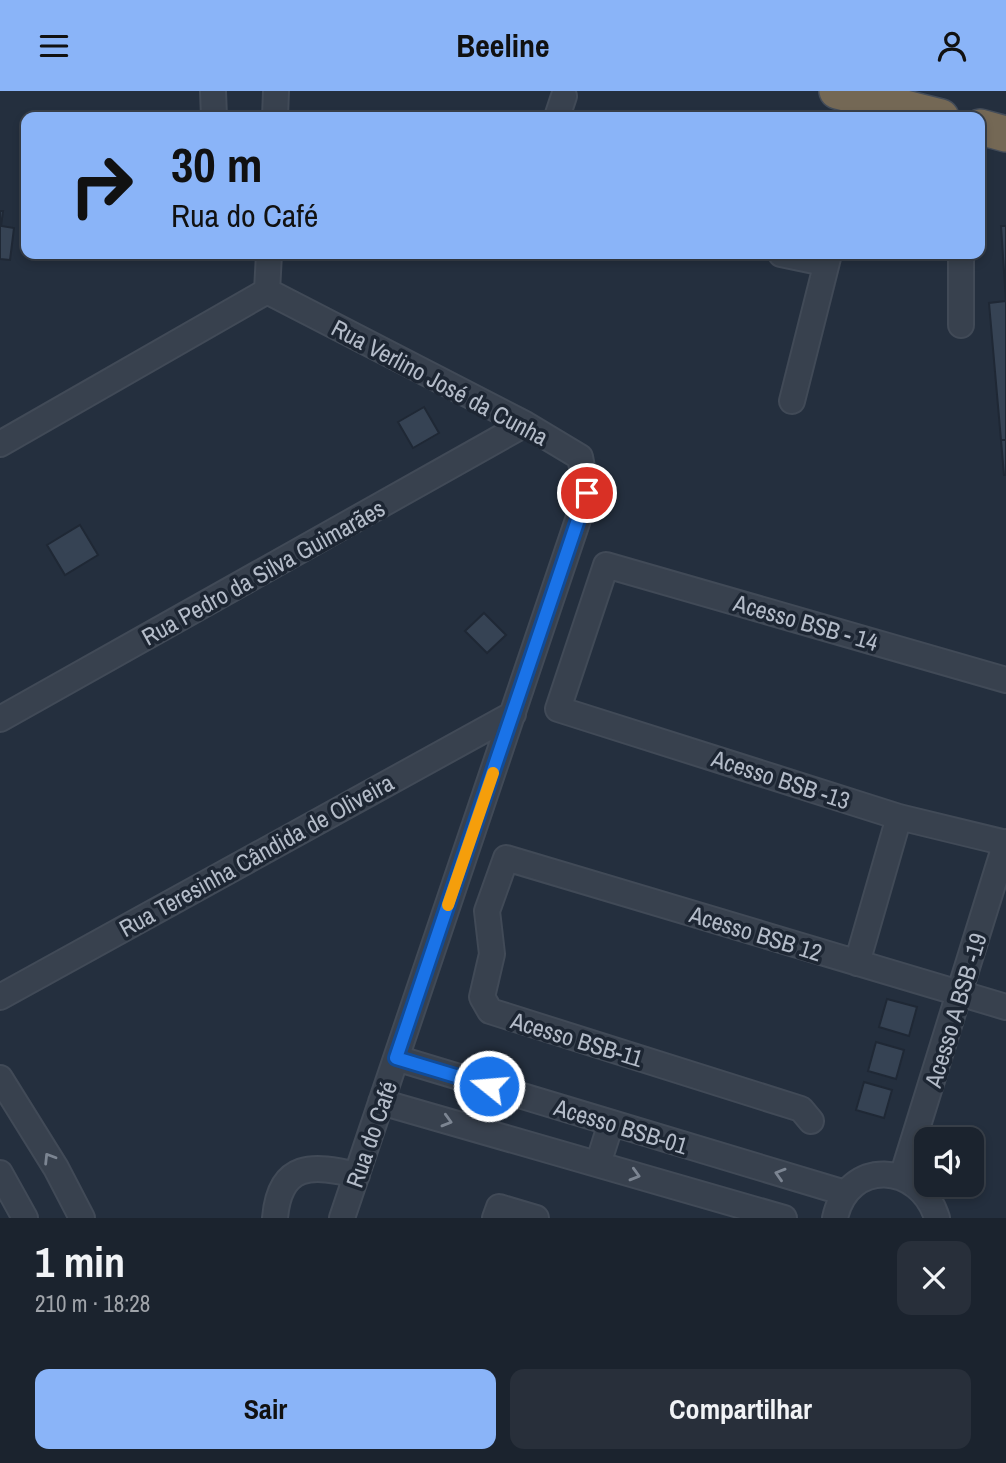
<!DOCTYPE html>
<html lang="pt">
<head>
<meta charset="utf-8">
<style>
  :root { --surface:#1b232e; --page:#282f3a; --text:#f1f3f6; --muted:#a0a4aa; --line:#39404a; --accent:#8ab4f8 }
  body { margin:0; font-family:"Archivo Narrow",sans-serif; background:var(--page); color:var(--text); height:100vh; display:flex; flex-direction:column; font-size:26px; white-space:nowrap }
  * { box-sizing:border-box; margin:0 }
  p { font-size:23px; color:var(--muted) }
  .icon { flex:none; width:38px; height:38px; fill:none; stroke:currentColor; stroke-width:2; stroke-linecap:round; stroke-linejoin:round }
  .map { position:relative; height:1127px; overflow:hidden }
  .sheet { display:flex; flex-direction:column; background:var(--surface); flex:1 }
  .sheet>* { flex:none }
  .hud { position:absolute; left:21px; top:21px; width:964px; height:147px; border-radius:14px; box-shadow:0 4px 10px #0003,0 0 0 2px var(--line); background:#8ab4f8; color:#111; overflow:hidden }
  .buttons { position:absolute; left:914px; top:1036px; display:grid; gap:14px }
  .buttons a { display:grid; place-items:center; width:70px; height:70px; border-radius:14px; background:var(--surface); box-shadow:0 4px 10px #0003,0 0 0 2px var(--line); font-size:35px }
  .pin { position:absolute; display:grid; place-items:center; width:60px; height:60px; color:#fff; margin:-30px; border:4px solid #fff; border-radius:50%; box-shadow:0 2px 7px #0007 }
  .me { position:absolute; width:77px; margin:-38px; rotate:287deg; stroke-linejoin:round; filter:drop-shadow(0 0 5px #0008) }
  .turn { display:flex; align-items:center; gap:24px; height:147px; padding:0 35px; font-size:32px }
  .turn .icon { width:91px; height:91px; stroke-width:2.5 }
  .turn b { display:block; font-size:49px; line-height:60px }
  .round { display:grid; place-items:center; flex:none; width:74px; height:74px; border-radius:14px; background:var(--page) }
  .summary { display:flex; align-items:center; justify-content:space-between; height:119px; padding:0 35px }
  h1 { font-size:42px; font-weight:700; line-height:52px }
  .button { display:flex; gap:14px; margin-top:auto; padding:14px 35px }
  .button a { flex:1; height:80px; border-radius:14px; background:var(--accent); color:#111; font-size:28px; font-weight:700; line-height:80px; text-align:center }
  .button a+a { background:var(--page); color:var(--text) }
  header { display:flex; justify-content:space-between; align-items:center; height:91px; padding:0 35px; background:var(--accent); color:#111; font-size:32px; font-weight:700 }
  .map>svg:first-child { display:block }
</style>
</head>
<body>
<header><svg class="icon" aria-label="menu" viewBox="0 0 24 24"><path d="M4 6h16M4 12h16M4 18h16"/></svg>Beeline<svg class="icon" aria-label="person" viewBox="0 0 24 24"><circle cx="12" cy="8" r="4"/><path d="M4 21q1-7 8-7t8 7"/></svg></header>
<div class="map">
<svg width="1006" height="1127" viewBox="0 0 1006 1127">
  <rect width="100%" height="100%" fill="#242f3e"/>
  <path fill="#364354" stroke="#1f2835" stroke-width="2" d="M0,120H3L1,135L14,137L10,169L0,168Z
    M1001,135H1006V210Z
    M1006,210V349H1001L989,212Z
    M424,316L439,342L413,357L398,331Z
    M1001,349H1006V384H1004Z
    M80,434L98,464L65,484L47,454Z
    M484,522L506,544L487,562L465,540Z
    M887,908L917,916L909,945L879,936Z
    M876,951L904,959L896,988L868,980Z
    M864,991L892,999L884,1027L856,1019Z"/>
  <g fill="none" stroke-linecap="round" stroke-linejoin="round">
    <defs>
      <path id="minor" d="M213,0L214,26
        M275,26L276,0
        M557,26L564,5
        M781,163L824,172
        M961,163V234
        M267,200L269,163
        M792,310L829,163
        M0,353L267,200L525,333L580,366L587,402L342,1127
        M0,628L525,333
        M1006,752L899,726L558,618L606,474L1006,589
        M857,872L899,726
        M0,906L513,623
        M396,967L845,1102
        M0,987L56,1077L82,1127
        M381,1011L784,1127
        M811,1030L801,1018L490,920L482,906L492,863L487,820L506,767L1006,916
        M598,1073L611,1032
        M0,1082L25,1127
        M902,1086L1006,751
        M275,1127C280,1070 313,1074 357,1084
        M495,1127L499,1116L536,1127
        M835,1127C848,1067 920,1071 937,1127"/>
      <path id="highway" d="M837,0L941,26
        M980,36L1006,43"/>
    </defs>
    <use href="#minor" stroke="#414a57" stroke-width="28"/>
    <use href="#highway" stroke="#434c59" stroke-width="38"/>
    <use href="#minor" stroke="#38414e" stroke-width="24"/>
    <use href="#highway" stroke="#746855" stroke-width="35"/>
  </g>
  <defs><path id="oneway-chevron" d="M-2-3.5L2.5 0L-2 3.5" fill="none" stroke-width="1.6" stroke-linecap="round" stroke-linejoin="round" transform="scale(1.75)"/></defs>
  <g stroke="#7c8592">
    <use href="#oneway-chevron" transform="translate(447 1030) rotate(16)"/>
    <use href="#oneway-chevron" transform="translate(49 1067) rotate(-122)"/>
    <use href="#oneway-chevron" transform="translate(780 1083) rotate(-163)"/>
    <use href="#oneway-chevron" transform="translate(635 1084) rotate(16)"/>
  </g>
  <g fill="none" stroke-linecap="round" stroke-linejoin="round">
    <defs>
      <path id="route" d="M489,995L396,967L587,402"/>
    </defs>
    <use href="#route" stroke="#114b97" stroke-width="18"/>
    <use href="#route" stroke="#1a73e8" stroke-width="12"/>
    <path stroke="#f59e0b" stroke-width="12" d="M448,814L493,682"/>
  </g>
  <g text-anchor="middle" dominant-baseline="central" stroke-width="7" stroke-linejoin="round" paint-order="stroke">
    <g font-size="24" fill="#b4bcc9" stroke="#1d2633">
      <text transform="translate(440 291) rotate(28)">Rua Verlino José da Cunha</text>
      <text transform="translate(263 481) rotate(-29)">Rua Pedro da Silva Guimarães</text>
      <text transform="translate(806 531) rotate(16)">Acesso BSB - 14</text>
      <text transform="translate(781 688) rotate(18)">Acesso BSB -13</text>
      <text transform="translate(256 764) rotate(-29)">Rua Teresinha Cândida de Oliveira</text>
      <text transform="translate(756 842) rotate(17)">Acesso BSB 12</text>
      <text transform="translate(955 919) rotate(-73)">Acesso A BSB -19</text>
      <text transform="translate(577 948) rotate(17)">Acesso BSB-11</text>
      <text transform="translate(621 1035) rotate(17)">Acesso BSB-01</text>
      <text transform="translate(371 1043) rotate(-71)">Rua do Café</text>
    </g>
  </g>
</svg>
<div class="buttons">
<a><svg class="icon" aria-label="sound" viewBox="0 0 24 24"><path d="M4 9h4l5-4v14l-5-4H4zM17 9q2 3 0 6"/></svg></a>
</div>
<div class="pin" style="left:587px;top:402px;background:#d93025"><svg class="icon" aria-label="arrive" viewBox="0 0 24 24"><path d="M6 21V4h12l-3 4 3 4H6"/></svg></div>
<svg class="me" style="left:489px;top:995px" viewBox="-20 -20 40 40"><circle r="17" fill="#1a73e8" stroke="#fff" stroke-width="3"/><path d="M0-11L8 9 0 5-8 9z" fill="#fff"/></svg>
<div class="hud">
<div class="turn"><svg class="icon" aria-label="right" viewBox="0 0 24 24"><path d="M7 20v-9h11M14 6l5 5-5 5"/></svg><div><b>30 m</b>Rua do Café</div></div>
</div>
</div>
<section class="sheet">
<div class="summary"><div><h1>1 min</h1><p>210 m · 18:28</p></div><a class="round"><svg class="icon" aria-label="close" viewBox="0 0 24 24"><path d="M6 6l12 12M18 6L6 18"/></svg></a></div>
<div class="button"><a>Sair</a><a>Compartilhar</a></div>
</section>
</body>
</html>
